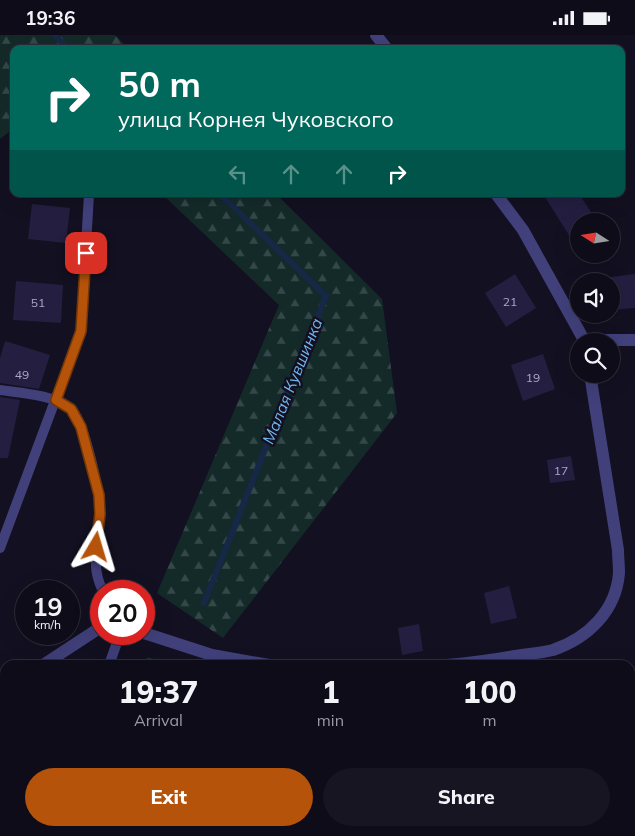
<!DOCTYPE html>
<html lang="en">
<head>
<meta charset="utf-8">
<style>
  :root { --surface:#0e0c19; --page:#171522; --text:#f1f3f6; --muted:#9b9ba2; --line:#2e2c38; --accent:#b45309 }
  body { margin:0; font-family:Mulish,sans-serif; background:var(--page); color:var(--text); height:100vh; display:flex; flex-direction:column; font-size:19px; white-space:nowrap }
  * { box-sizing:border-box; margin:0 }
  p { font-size:16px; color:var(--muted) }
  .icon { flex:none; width:28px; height:28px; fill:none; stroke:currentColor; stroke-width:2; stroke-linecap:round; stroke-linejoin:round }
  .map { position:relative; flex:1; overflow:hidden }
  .drawer { position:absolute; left:0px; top:625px; width:635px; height:176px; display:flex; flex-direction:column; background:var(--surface); border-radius:15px 15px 0 0; box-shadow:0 5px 20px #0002,0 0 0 1px var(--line) }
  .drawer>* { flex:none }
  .top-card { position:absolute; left:10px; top:10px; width:615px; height:152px; border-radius:10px; box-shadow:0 5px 20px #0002,0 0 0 1px var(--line); background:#00695c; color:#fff; overflow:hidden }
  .needle { width:32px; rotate:282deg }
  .controls { position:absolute; left:570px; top:178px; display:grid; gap:10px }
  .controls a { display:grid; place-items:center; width:50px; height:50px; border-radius:50%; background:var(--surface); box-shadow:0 5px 20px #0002,0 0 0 1px var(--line); font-size:25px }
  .speed { position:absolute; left:15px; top:545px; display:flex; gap:10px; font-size:25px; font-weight:700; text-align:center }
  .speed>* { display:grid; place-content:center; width:65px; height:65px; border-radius:50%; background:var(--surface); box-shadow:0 5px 20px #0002,0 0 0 1px var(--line); line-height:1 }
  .speed small { font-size:12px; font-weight:400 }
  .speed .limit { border:8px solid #d22; background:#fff; color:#111 }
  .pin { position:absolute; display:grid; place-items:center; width:42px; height:42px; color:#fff; margin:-21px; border-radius:10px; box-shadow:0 2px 8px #0006 }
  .me { position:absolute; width:55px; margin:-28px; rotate:7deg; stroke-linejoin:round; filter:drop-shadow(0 0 4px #0008) }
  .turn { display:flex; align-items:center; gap:18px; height:105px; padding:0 25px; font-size:22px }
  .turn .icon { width:65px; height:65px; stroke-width:2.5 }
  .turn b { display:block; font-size:35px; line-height:42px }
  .lanes { display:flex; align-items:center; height:48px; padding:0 25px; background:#0003; justify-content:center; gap:25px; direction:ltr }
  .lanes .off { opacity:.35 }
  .eta { display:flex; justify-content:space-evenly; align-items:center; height:85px; text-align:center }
  .eta b { font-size:30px; font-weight:800; line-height:35px }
  .action { display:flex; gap:10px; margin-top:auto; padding:10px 25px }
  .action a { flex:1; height:58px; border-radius:30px; background:var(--accent); color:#fff; font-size:20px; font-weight:800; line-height:58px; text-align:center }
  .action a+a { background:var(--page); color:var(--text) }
  .status { display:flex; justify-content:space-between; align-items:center; height:35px; padding:0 25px; background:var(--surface); direction:ltr }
  .status svg { height:14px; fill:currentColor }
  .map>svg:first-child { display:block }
</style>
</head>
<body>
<div class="status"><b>19:36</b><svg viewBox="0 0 49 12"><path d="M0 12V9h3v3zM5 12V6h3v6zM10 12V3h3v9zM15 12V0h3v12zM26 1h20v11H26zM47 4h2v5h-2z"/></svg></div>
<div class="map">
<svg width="635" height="801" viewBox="0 0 635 801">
  <defs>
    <pattern id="forest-firs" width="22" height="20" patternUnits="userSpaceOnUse" patternTransform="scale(1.25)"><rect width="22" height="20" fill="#142a29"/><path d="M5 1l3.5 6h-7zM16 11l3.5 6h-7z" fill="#354849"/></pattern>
  </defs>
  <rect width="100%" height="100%" fill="#131021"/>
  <path fill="url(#forest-firs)" d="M0,0H115L129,14H14V93L0,104Z
    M162,159H276L382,264L397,378L223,603L157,558L279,270Z
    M148,622L171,630H141Z
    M5,780V796H171V801H0V785Z"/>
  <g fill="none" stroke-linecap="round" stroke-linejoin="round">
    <path stroke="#152946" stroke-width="6" d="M54,0L69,14
      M204,568L326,261L220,159
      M45,801L47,796"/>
  </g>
  <path fill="#241e40" d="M543,159H579L597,186H579V216Z
    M32,169L70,173L66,208L28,204Z
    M515,239L536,273L506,292L485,258Z
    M635,239V273L611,275V242Z
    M16,246L63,250L61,288L13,285Z
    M5,306L50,320L39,354L0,348V323Z
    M543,319L555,354L523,366L511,330Z
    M0,362L20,365L8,423H0Z
    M571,421L575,445L550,448L547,425Z
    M509,551L517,583L491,589L484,558Z
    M419,589L423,616L402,620L398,593Z"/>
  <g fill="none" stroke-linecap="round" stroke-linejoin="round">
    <path stroke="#41407b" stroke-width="10" d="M0,355C20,358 54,360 70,373C84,384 102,463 100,482C98,508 90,532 103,556
      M0,513L81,296L89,159
      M109,630L120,599"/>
    <path stroke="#41407b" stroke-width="12" d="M376,0L387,14
      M496,159L523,195L584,305H635
      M144,598L212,620L269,630
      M43,630L101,592
      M447,630C470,628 493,625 515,621C528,619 541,618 553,615C588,603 616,576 619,538C619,530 618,522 618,515L590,339
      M0,659L5,656
      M203,796V801"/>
    <path stroke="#7777ef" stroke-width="12" d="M635,801V798"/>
  </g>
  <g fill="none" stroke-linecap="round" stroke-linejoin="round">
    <defs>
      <path id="route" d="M86,218L81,296L56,365L71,374L81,392L99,460L100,479L96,512"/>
    </defs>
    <use href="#route" stroke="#753606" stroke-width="12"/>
    <use href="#route" stroke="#b45309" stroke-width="9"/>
  </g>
  <g text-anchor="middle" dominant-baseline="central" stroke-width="5" stroke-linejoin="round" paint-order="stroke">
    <g font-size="12" fill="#aba7cc">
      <text x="510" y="266">21</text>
      <text x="38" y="267">51</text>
      <text x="22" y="339">49</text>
      <text x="533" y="342">19</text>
      <text x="561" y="435">17</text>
    </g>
    <g font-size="16" font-style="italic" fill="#6fb6ee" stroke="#131021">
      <text transform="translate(292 346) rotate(-68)">Малая Кувшинка</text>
    </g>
  </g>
</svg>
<div class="controls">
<a><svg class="needle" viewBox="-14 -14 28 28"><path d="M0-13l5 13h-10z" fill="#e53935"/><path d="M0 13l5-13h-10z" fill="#9b9ba2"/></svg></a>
<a><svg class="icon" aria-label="sound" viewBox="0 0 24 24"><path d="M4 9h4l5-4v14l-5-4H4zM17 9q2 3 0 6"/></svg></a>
<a><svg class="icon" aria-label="search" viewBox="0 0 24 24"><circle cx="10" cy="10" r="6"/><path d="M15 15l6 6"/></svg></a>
</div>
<div class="speed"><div>19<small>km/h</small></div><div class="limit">20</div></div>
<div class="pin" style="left:86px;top:218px;background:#d93025"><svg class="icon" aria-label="arrive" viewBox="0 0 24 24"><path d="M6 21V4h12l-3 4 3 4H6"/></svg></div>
<svg class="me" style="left:96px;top:512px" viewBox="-20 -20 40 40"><path d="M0-17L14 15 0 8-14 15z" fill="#b45309" stroke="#fff" stroke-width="4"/></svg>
<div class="top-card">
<div class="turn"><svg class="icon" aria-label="right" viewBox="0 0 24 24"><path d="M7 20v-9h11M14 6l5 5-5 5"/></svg><div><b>50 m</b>улица Корнея Чуковского</div></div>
<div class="lanes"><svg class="icon off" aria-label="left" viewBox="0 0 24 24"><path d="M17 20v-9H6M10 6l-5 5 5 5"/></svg><svg class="icon off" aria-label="ahead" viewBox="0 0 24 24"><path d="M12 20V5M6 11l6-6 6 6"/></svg><svg class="icon off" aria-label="ahead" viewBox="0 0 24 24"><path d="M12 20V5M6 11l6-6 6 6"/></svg><svg class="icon" aria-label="right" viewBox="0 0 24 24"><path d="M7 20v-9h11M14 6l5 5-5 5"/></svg></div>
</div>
<section class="drawer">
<div class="eta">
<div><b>19:37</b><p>Arrival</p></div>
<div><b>1</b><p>min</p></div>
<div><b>100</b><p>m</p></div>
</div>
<div class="action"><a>Exit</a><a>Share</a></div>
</section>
</div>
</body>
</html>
